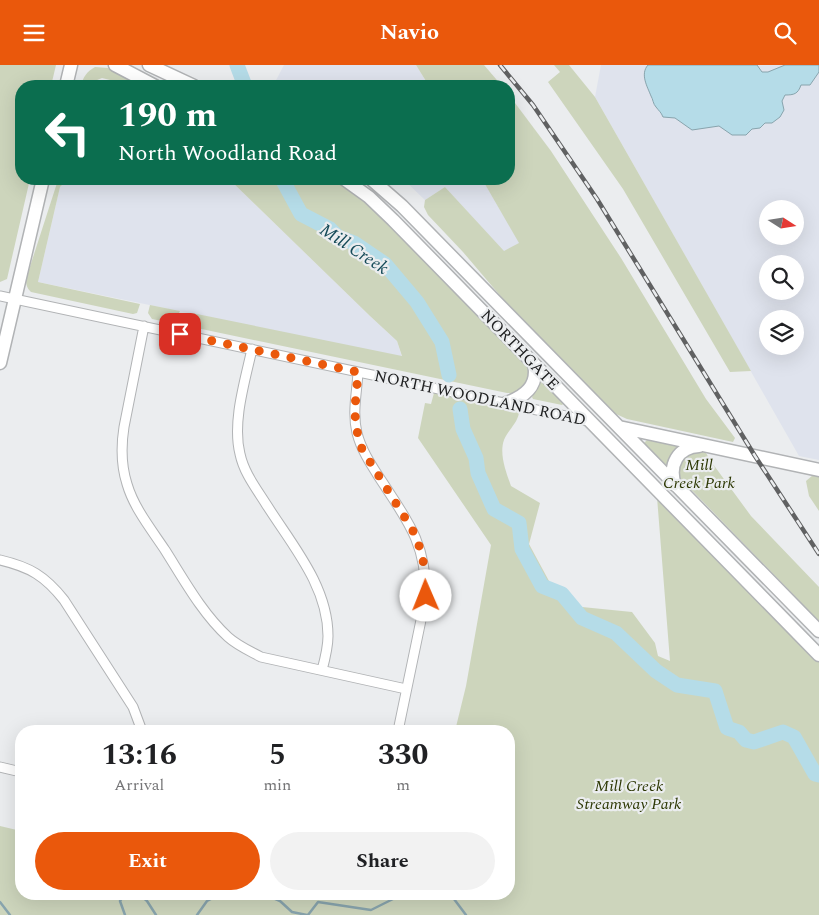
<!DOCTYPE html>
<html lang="en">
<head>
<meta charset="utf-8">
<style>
  :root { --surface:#fff; --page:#f2f2f2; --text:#202124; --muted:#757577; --accent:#ea580c }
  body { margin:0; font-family:Spectral,serif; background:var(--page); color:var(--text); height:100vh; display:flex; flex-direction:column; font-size:19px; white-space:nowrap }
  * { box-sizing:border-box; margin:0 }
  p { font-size:16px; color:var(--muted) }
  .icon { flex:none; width:28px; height:28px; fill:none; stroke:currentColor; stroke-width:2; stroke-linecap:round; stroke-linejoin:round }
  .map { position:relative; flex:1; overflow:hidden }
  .side { position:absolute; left:15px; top:660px; width:500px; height:175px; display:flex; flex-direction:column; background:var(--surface); border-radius:20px; box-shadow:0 5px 20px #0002 }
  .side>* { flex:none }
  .hud { position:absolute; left:15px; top:15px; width:500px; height:105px; border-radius:20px; box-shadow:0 5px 20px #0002; background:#0b6e4f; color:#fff; overflow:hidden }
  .needle { width:32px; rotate:102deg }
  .fabs { position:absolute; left:759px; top:135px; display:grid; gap:10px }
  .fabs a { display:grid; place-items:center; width:45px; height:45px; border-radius:50%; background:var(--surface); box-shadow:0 5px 20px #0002; font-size:25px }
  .pin { position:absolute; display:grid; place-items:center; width:42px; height:42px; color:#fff; margin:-21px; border-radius:10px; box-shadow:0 2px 8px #0006 }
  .me { position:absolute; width:55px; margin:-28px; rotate:359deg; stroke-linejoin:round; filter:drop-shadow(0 0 4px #0008) }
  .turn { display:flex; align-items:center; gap:18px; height:105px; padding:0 20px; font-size:22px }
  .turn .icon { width:65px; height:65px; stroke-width:2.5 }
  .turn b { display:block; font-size:35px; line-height:42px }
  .eta { display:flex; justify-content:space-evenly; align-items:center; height:85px; text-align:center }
  .eta b { font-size:30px; font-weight:700; line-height:35px }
  .action { display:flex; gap:10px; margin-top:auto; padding:10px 20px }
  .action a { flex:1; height:58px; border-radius:30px; background:var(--accent); color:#fff; font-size:20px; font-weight:700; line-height:58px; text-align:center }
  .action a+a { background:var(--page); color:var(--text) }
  header { display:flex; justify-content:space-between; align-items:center; height:65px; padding:0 20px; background:var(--accent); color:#fff; font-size:22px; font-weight:700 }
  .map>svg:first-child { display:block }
</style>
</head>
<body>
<header><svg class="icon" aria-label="menu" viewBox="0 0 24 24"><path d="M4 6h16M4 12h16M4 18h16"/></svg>Navio<svg class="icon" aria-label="search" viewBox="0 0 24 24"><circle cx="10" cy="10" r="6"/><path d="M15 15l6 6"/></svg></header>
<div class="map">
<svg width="819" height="850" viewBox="0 0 819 850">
  <rect width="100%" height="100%" fill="#ebedef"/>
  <path fill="#dfe3ed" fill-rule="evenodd" d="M284,0H416L429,21H273Z
    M601,0H819V395L799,391L595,32ZM768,144H795V171H768ZM768,199H795V226H768ZM768,254H795V281H768Z
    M65,114H229L370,251L397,276L402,292L38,217L60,122L64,118Z
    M403,114H482L520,178L504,187L445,122L425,135Z"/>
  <path fill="#cdd5bc" d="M0,0H56L51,21H21V114H30L7,214L0,217Z
    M416,0H484L502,21H429Z
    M554,0H569L595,32L751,306L730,307L623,124L548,17L560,7Z
    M95,2L108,3L147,21H134L102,13L90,18L89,21H80C84,12 86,7 95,2Z
    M509,30L551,86L621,193L706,334L735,373L733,377L627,354L616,349L503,234L463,187L428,150L424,142L425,135L445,122L504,186L519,178L482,114H509Z
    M229,114H336L338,115L362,133L387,155L528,301C531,316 527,318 516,328H507L192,262L189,254L192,248L402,291L397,276L370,251Z
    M60,117L64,118L60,122L38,217L140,239L137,248L133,249L31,227C27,223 26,220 26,214L57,118Z
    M150,240L180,246L175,256L172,258L152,254L148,248Z
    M541,315L565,337L562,340L533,334L532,332Z
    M434,328L519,348C517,359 508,365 504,375C499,389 506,407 511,421L540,438L529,479L549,516L572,541L632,547L655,578L658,591L670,596L657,432L819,590V850H0V761L21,766V829H509V666H455L466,621L491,480L418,373L425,338L431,339Z
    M647,375L676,381L677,383L666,400L644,378Z
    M698,386L706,388L710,395L751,451L819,522V556L680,413C678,398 682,389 698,386Z
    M813,410L819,412V446L809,431L806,416Z"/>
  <path fill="#b5dce8" stroke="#88a4ad" d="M648,0H757L762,7H768L785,0H819V7L810,20H801C798,29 794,30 785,30L782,36L784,45L780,52L772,58H765L760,63L752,64L746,70H732L719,61L692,65L675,53L663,52C661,47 659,46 656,42C653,39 653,34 651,31C647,21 640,9 648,0Z"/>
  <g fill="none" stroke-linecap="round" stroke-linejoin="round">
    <path stroke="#88a4ad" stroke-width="2.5" d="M139,829L147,836L156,850
      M264,829L280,836L292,847L307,850
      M446,829L451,830L466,850
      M0,837L10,850
      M125,850L120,836L125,829
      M197,850L207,836L221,829
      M308,850L318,837L371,845L403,829"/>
    <path stroke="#b5dce8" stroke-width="15" d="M237,0L245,21
      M282,114L301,149L330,164L338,172L354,178L385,199L417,237L442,277L449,310
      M460,344L463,364L476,393L478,408L494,444L519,458L522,484L542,521L562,529L582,553L616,568L656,606L677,620L715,626L727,663L739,667L746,675L754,677L783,667L794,672L815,709L819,710"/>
    <defs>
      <path id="street" d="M0,231L589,356
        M144,261L124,362C121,381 121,400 127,419C134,443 151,464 165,485C184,515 202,548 228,572C238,581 250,586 261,592L406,624
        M252,284C245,316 232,357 240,389C244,408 256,423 266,439C292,480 328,521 328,571C328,583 325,594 322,605
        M358,307C357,328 352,347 357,368C361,384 370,398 379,412C407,455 426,477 426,531L398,666
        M0,495C30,502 45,511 64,535L133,642L142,666
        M0,702L21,707"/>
      <path id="secondary" d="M115,0L155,21
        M149,0L194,21
        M66,21L71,0
        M344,114L369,132L393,155L819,590
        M371,114L402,141L819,566
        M0,298L43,114
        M506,338C524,332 539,321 534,299
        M619,362L819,405
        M675,420C668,400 678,382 699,381"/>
    </defs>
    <use href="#street" stroke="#b1b3b5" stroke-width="11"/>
    <use href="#secondary" stroke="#b1b3b5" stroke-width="15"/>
    <use href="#street" stroke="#fff" stroke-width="9"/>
    <use href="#secondary" stroke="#fff" stroke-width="12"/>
    <defs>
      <path id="rail" d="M500,0L533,40L597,134L755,391L819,489"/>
    </defs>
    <use href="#rail" stroke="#606162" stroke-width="4.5"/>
    <use href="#rail" stroke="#ebedef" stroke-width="2.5" stroke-dasharray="8" stroke-linecap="butt"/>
  </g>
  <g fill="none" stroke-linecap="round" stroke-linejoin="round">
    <path stroke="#ea580c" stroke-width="9" stroke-dasharray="0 16.2" d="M180,269L358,307C356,339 351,351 362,384L412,464C423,486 426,506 426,531"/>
  </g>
  <g text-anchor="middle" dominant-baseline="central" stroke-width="4.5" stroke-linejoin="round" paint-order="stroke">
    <g font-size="16" fill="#202122" stroke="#ebedef">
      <text transform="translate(520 285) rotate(46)">NORTHGATE</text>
      <text transform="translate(480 333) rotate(12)">NORTH WOODLAND ROAD</text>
    </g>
    <g font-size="16" font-style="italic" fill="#2d3804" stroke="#ebedef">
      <text x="699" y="400">Mill<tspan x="699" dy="18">Creek Park</tspan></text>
      <text x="629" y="721">Mill Creek<tspan x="629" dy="18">Streamway Park</tspan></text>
    </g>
    <g font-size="18" font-style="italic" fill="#164b59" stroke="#ebedef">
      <text transform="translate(354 184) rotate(33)">Mill Creek</text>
    </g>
  </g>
</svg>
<div class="fabs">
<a><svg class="needle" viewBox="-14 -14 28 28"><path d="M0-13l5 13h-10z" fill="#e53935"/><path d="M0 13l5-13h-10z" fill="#757577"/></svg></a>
<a><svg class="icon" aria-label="search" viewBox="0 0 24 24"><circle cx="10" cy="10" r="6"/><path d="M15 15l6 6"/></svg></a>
<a><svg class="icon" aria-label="layers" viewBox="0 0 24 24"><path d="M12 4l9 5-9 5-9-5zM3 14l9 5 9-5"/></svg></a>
</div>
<div class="pin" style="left:180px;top:269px;background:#d93025"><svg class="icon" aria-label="arrive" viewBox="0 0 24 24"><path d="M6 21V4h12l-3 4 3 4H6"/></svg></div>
<svg class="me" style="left:426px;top:531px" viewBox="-20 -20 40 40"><circle r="19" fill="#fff"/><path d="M0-13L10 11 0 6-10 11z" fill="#ea580c"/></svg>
<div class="hud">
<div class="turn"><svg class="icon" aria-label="left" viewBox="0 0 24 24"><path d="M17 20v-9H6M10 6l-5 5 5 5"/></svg><div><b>190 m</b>North Woodland Road</div></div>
</div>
<section class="side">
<div class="eta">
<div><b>13:16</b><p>Arrival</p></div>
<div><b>5</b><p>min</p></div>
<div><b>330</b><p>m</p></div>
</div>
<div class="action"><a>Exit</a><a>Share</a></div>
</section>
</div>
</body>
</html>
